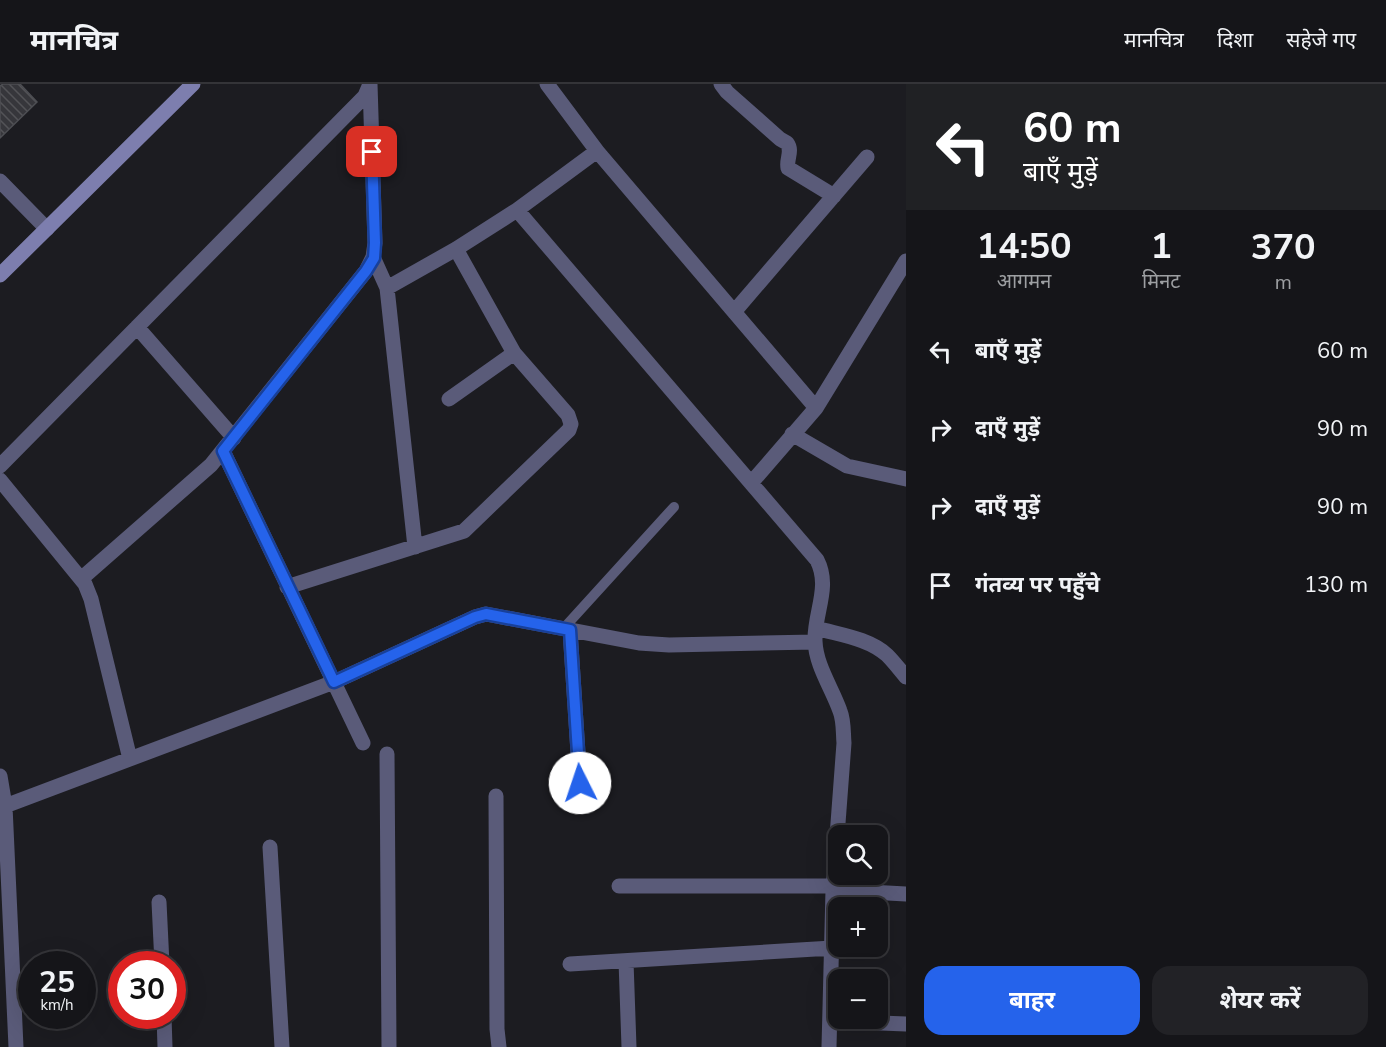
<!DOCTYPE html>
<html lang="hi">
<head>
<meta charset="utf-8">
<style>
  :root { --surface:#151519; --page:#222226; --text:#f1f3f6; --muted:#9d9fa2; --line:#343438; --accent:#2563eb }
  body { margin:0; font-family:"Nunito Sans","Noto Sans Devanagari",sans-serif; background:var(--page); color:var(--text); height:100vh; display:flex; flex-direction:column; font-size:22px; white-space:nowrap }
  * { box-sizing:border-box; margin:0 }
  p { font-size:20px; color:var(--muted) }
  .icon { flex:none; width:33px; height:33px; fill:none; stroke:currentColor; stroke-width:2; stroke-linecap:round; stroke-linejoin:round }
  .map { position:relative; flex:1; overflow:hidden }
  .sheet { display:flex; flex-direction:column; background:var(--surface); width:480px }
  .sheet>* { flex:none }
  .guide { background:#202124; color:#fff; overflow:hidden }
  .buttons { position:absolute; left:828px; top:741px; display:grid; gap:12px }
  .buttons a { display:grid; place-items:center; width:60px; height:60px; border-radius:12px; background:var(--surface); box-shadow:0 6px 24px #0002,0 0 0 2px var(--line); font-size:30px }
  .speed { position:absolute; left:18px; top:867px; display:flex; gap:12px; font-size:30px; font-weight:700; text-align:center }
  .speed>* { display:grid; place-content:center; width:78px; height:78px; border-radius:50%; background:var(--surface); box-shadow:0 6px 24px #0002,0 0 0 2px var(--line); line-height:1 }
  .speed small { font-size:15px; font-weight:400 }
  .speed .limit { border:9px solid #d22; background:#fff; color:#111 }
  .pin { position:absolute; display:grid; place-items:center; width:51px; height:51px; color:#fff; margin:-26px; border-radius:12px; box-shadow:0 3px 9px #0006 }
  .me { position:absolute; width:66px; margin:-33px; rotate:356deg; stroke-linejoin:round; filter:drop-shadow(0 0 4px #0008) }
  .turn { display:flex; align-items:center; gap:21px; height:126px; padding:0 18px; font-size:27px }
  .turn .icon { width:78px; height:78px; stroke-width:2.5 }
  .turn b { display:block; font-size:42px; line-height:51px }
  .eta { display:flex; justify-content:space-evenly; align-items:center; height:102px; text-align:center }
  .eta b { font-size:36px; font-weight:700; line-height:42px }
  .primary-button { display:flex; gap:12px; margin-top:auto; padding:12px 18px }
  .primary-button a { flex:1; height:69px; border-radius:18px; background:var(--accent); color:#fff; font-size:24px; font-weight:700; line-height:69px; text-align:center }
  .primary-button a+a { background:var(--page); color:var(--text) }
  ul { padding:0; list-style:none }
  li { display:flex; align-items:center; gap:18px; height:78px; padding:0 18px }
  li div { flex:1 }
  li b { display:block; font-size:22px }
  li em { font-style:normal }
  header { display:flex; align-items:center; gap:36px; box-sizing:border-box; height:84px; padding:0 30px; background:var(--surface); border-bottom:2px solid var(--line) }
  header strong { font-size:28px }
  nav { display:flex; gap:33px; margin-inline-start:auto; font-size:21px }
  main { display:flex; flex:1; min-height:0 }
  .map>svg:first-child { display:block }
</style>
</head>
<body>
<header>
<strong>मानचित्र</strong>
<nav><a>मानचित्र</a><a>दिशा</a><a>सहेजे गए</a></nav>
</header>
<main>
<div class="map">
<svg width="906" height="963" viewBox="0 0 906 963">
  <defs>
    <pattern id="building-back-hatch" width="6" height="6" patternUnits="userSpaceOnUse" patternTransform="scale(1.5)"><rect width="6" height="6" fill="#36363b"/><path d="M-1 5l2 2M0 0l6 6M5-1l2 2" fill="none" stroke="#535357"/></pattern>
  </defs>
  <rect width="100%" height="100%" fill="#1c1c21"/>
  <path fill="url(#building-back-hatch)" stroke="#4d4e53" stroke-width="1.5" d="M3,0H20L37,18L0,54V2Z"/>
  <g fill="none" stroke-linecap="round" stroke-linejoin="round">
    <path stroke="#5a5b79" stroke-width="10" d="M563,545L674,423"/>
    <path stroke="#5a5b79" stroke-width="15" d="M547,0L597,67L816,324
      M721,0L727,8L780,55L787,59C793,67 786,75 788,84L834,112
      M0,97L47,145
      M517,126L817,476C831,503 814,529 815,557C816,582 832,604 840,627C844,637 843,648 844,659L833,806L829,963
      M373,173L387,204L415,463
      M387,204L456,165L517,126L597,67
      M734,228L867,73
      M137,243L234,354
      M449,315L514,269
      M792,350L847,382L906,395
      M223,367L363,659
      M0,382L365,12L370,0
      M0,396L85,500L91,515L130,675
      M752,398L816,324L906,177
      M81,495L211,381L366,187L373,173L375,159L370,0
      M287,503L464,447L569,346L571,340L568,331L514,269L456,165
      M816,544C840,551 868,554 887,571C894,578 900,586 906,593
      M570,546L580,699
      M387,670L389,963
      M0,692L5,722L16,963
      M496,712L497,945L499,963
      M5,722L334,598L475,533L486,530L639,559L669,561L815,558
      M270,763L282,963
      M619,802H833
      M833,806L906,810
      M159,818L162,880
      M626,877L629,963
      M570,880L832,864
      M164,932L165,963
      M830,937L906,940"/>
    <path stroke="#7d7eae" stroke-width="15" d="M0,191L193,0"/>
  </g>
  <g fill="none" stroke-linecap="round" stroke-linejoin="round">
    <defs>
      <path id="route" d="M372,68L375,159L374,174L366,187L223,367L334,598L475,533L486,530L570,546L580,699"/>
    </defs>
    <use href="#route" stroke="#184099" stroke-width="15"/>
    <use href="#route" stroke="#2563eb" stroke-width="10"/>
  </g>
</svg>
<div class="buttons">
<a><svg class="icon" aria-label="search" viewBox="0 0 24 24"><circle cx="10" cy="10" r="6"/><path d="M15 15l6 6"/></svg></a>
<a>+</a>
<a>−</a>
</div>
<div class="speed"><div>25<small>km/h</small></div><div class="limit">30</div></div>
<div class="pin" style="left:372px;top:68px;background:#d93025"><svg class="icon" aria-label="arrive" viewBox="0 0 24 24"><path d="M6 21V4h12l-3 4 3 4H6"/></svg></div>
<svg class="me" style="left:580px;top:699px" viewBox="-20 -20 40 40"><circle r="19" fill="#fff"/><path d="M0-13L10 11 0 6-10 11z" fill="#2563eb"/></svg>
</div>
<section class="sheet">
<div class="guide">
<div class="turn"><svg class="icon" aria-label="left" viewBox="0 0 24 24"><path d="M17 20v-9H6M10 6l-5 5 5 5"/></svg><div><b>60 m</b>बाएँ मुड़ें</div></div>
</div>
<div class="eta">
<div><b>14:50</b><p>आगमन</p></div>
<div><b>1</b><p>मिनट</p></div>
<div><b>370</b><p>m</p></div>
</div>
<ul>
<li><svg class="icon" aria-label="left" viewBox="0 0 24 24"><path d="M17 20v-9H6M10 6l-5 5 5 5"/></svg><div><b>बाएँ मुड़ें</b></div><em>60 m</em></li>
<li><svg class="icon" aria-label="right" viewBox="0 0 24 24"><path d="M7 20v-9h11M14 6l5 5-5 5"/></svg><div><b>दाएँ मुड़ें</b></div><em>90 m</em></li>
<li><svg class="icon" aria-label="right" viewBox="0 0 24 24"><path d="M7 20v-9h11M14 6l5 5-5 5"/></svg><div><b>दाएँ मुड़ें</b></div><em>90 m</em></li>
<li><svg class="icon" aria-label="arrive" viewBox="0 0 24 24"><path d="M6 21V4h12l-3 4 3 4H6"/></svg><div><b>गंतव्य पर पहुँचे</b></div><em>130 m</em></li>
</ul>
<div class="primary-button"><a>बाहर</a><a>शेयर करें</a></div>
</section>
</main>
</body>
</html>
